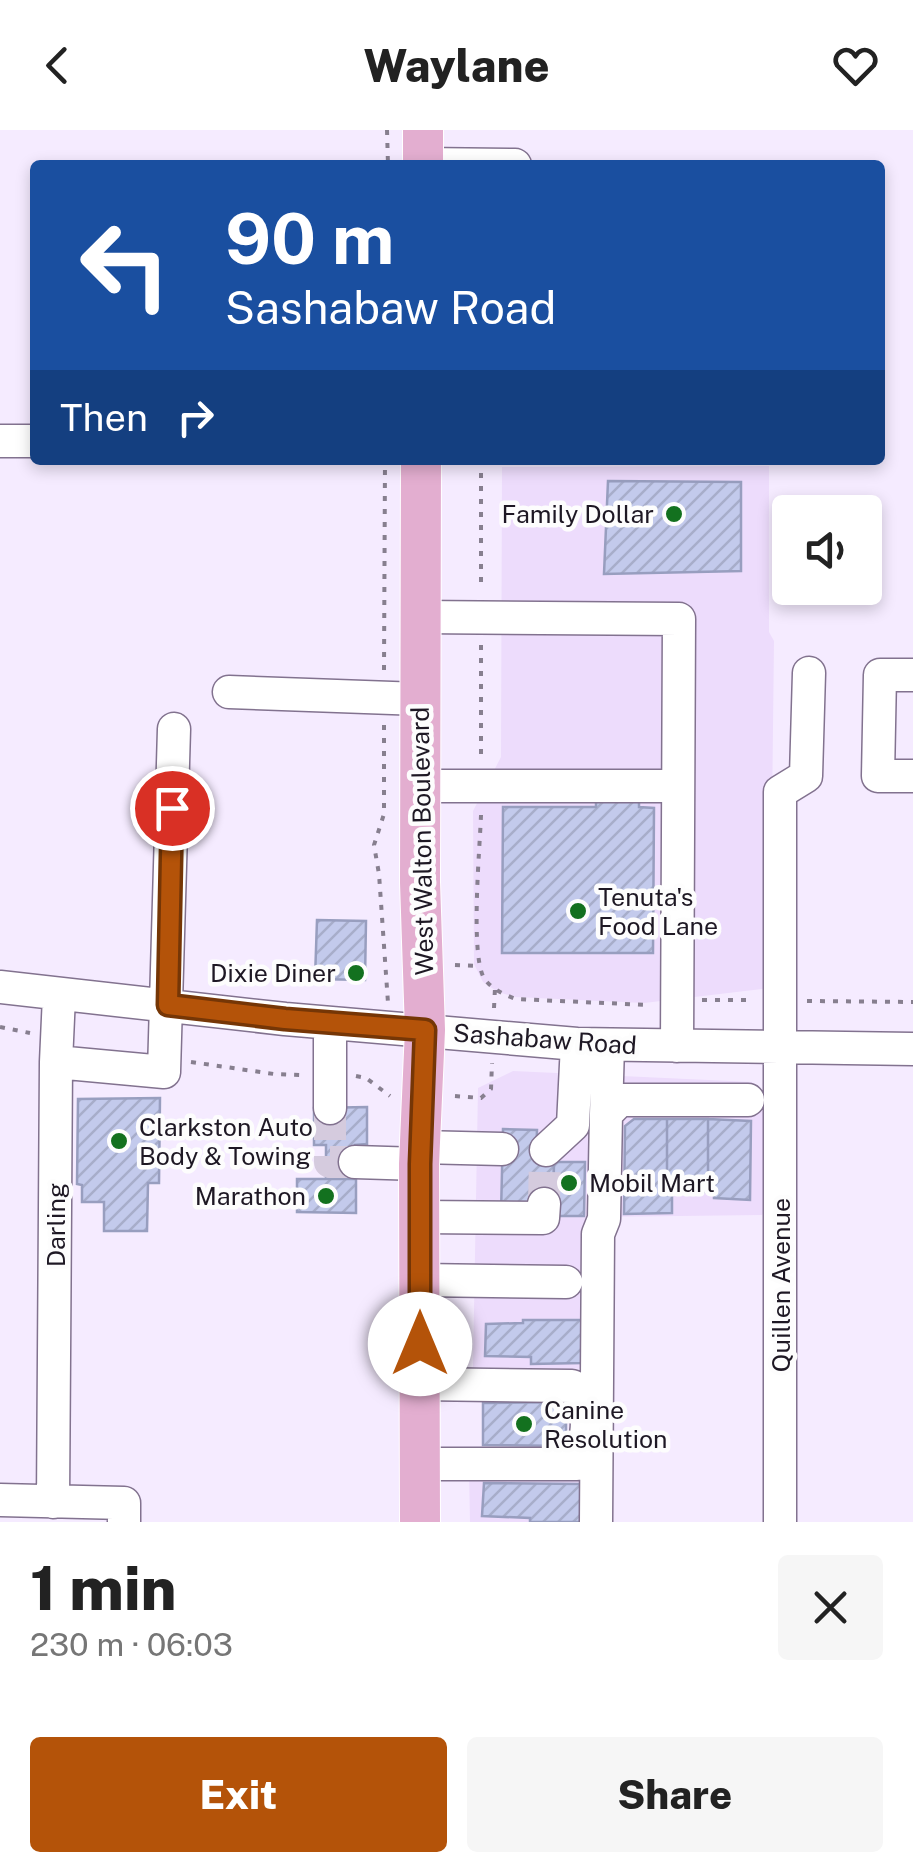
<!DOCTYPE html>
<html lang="en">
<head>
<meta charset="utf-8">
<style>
  :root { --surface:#fff; --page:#f6f6f6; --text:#222; --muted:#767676; --accent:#b45309 }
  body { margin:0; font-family:"Public Sans",sans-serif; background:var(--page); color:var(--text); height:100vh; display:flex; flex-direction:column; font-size:38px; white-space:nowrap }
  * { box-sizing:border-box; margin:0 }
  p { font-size:32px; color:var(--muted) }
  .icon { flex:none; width:55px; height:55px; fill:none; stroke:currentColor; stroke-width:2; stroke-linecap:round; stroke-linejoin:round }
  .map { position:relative; height:1392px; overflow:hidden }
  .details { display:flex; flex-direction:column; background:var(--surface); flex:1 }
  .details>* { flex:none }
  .hud { position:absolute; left:30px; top:30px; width:855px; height:305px; border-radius:10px; box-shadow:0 5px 15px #0003; background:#1a4fa0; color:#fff; overflow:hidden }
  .fabs { position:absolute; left:772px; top:365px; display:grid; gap:20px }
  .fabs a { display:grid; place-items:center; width:110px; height:110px; border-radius:10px; background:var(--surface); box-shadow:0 5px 15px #0003; font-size:50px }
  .pin { position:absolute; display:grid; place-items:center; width:85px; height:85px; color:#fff; margin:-42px; border:5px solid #fff; border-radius:50%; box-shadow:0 2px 10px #0007 }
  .me { position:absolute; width:110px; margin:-55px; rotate:0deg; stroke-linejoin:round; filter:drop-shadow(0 0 8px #0008) }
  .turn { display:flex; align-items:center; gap:35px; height:210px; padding:0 30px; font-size:45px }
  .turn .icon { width:130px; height:130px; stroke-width:2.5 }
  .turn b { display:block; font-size:70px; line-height:85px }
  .then { display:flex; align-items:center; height:95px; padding:0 30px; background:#0003; gap:20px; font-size:38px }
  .round { display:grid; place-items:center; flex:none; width:105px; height:105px; border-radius:10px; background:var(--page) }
  .head { display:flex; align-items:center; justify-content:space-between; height:170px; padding:0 30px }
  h1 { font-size:60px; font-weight:800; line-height:75px }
  .button { display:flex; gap:20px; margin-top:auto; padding:20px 30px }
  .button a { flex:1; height:115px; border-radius:10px; background:var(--accent); color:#fff; font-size:40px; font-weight:800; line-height:115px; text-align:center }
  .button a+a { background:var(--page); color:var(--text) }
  header { display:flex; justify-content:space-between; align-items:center; height:130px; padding:0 30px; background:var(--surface); font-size:45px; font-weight:800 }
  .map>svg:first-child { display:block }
</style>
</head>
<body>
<header><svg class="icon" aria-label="back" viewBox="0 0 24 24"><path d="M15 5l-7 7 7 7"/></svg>Waylane<svg class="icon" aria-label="heart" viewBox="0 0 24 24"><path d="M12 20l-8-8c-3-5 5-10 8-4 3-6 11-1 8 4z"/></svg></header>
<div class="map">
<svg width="913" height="1392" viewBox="0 0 913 1392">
  <defs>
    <pattern id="building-hatch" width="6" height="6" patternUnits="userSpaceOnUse" patternTransform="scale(2.5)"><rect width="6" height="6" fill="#c3caec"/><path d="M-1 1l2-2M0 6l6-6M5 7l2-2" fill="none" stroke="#a7adca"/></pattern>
  </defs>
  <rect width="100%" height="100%" fill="#f5ebff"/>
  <path fill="#eddcfc" d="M769,336V502L774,511L770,858L644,873L515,867L498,862L483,852L474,834L473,681L501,627L502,337Z
    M513,941L752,952L775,976L772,1073L762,1085L594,1087L589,1239L473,1237L478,958Z
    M469,1340L605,1342L607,1392H470Z"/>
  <path fill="url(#building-hatch)" stroke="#989ebf" stroke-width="2.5" d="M608,351L741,352V441L604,444Z
    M596,661H639V677L654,678L653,823H502L503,677H596Z
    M317,790L366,791L365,850L315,849Z
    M160,968L159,1053H148L147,1101H104V1072H82V1055L77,1054L78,969Z
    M367,977V1014L355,1015L356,1049H326V1015H314V978Z
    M634,989H667V1065H672V1083L624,1084L625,996Z
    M667,989H708V1062H667Z
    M708,989L751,991L750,1070L714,1068V1062H708Z
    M503,999L537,1000L536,1027H554L553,1074L501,1084Z
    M554,1032H585L584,1086H553Z
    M297,1049H356V1083L297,1082Z
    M523,1190H582V1233L531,1234V1227L485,1226L486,1194L523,1193Z
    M566,1272V1316L483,1315V1273Z
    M484,1353L582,1354V1392H530V1388L482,1386Z"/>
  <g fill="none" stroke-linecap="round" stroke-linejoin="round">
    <path stroke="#d5cbde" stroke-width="32" stroke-dasharray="32 16" stroke-linecap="butt" d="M330,978V1032H355
      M544,1074L545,1027"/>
    <defs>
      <path id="minor" d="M423,34L515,35
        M0,311H35
        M420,487L679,489L677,916
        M913,545H880L878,646H913
        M229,562L420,569
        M420,656H678
        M0,857L285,889L577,914L913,919
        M56,932L164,942L174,599
        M330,978V893
        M606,984L608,915
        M420,1017L502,1019
        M546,1020L573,995L577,914
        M355,1032L419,1034
        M420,1087L543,1088L544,1074
        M420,1150L566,1152
        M420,1334H577C589,1313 589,1283 583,1261L572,1256L420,1254
        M0,1370L124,1373V1392
        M53,1372L56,932L59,866
        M596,1392L598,1104L604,1089L606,984L620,970H748
        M780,1392V662L806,646L809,543"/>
      <path id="major" d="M423,35V0
        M420,1392L419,1034L425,900L420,752L421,330"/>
    </defs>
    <use href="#minor" stroke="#82728f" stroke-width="35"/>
    <use href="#major" stroke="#fff" stroke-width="42"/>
    <path stroke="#877f8f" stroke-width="4" stroke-dasharray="5 8" stroke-linecap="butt" d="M387,0L388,35
      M481,330V460
      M481,515V630
      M384,540L385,330
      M384,595V684L374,715L379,744L388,873
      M481,685C480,717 470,824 484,848C491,859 505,865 516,869L648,875
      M455,835L481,836
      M702,870H753
      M807,871L913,872
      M494,878L495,858
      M0,897L30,903
      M191,932L274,944L301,945
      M356,946L366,948L390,966
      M455,966L481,968L491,959L492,933"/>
    <use href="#minor" stroke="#fff" stroke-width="32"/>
    <use href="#major" stroke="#e3aed0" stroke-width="40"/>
  </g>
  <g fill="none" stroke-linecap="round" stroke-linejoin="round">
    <defs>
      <path id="route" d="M172,678L168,875L285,889L425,900L420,1034V1214"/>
    </defs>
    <use href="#route" stroke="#753606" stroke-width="25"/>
    <use href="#route" stroke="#b45309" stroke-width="18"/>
  </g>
  <g fill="#13711f" stroke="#fdfdfd" stroke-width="4">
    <circle cx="674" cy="384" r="10"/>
    <circle cx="578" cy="781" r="10"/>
    <circle cx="356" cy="843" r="10"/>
    <circle cx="119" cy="1011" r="10"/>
    <circle cx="569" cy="1053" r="10"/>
    <circle cx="326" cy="1066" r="10"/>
    <circle cx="524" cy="1294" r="10"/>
  </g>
  <g text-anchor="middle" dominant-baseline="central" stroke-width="9" stroke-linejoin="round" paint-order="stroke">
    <g font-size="25" fill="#1e1824" stroke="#fdfdfd" text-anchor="start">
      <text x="654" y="384" text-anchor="end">Family Dollar</text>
      <text x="598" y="767">Tenuta's<tspan x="598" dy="29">Food Lane</tspan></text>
      <text x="336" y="843" text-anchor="end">Dixie Diner</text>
      <text x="139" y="997">Clarkston Auto<tspan x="139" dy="29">Body &amp; Towing</tspan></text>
      <text x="589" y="1053">Mobil Mart</text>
      <text x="306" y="1066" text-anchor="end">Marathon</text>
      <text x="544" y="1280">Canine<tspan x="544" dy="29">Resolution</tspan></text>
    </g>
    <g font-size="25" fill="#1e1824" stroke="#fdfdfd">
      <text transform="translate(422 711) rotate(-91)">West Walton Boulevard</text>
      <text transform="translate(545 909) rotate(4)">Sashabaw Road</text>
      <text transform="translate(56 1095) rotate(-90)">Darling</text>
      <text transform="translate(781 1155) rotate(-90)">Quillen Avenue</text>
    </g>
  </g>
</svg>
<div class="fabs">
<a><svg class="icon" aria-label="sound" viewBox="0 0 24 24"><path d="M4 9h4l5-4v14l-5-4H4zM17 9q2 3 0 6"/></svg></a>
</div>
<div class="pin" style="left:172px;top:678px;background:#d93025"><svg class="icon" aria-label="arrive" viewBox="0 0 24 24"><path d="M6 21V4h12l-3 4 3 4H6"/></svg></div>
<svg class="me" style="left:420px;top:1214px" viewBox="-20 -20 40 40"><circle r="19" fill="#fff"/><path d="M0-13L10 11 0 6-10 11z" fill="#b45309"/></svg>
<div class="hud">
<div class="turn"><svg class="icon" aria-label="left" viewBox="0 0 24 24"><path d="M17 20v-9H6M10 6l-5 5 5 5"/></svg><div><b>90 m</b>Sashabaw Road</div></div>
<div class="then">Then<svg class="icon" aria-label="right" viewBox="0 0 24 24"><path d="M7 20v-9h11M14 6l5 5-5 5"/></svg></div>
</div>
</div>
<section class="details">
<div class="head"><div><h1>1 min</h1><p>230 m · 06:03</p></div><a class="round"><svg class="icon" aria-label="close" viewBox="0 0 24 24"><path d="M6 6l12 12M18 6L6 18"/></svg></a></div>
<div class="button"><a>Exit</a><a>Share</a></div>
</section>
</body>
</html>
